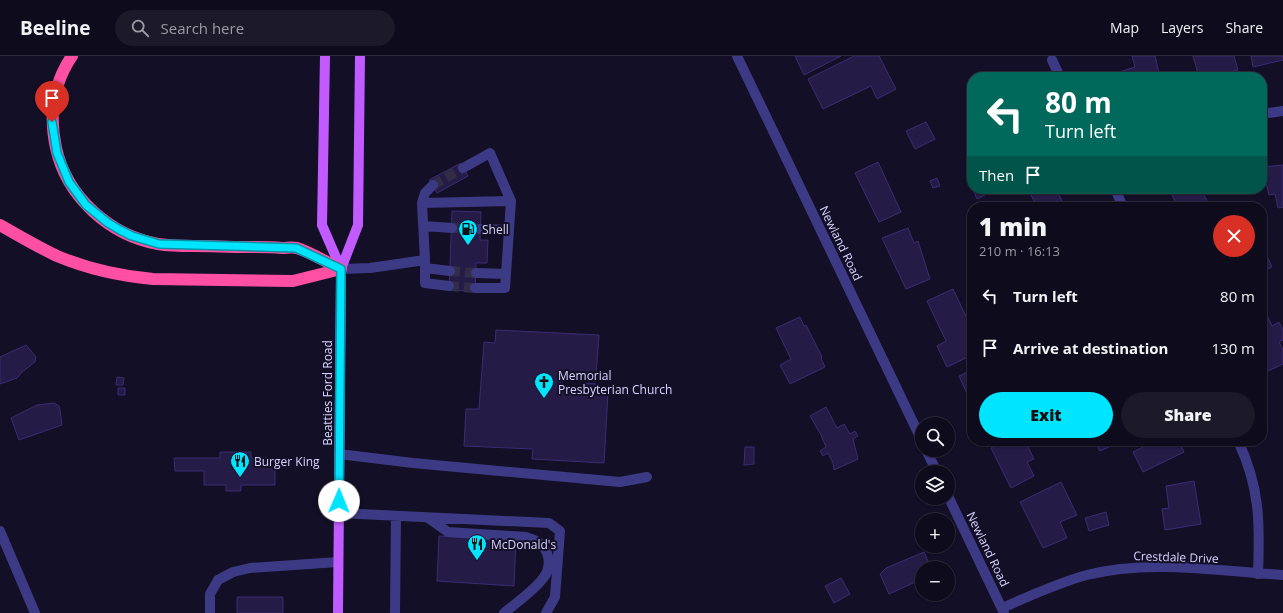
<!DOCTYPE html>
<html lang="en">
<head>
<meta charset="utf-8">
<style>
  :root { --surface:#0e0b1c; --page:#1c1929; --text:#f1f3f6; --muted:#9b9ba3; --line:#2e2b3b; --accent:#00e5ff }
  body { margin:0; font-family:"Open Sans",sans-serif; background:var(--page); color:var(--text); height:100vh; display:flex; flex-direction:column; font-size:15px; white-space:nowrap }
  * { box-sizing:border-box; margin:0 }
  p { font-size:13px; color:var(--muted) }
  .icon { flex:none; width:22px; height:22px; fill:none; stroke:currentColor; stroke-width:2; stroke-linecap:round; stroke-linejoin:round }
  .map { position:relative; flex:1; overflow:hidden }
  .side { position:absolute; left:967px; top:146px; width:300px; height:244px; display:flex; flex-direction:column; background:var(--surface); border-radius:16px; box-shadow:0 1px 3px #0004,0 0 0 1px var(--line) }
  .side>* { flex:none }
  .hud { position:absolute; left:967px; top:16px; width:300px; height:122px; border-radius:16px; box-shadow:0 1px 3px #0004,0 0 0 1px var(--line); background:#00695c; color:#fff; overflow:hidden }
  .tools { position:absolute; left:915px; top:361px; display:grid; gap:8px }
  .tools a { display:grid; place-items:center; width:40px; height:40px; border-radius:50%; background:var(--surface); box-shadow:0 1px 3px #0004,0 0 0 1px var(--line); font-size:20px }
  .pin { position:absolute; display:grid; place-items:center; width:34px; height:34px; color:#fff; margin:-41px -17px; border-radius:50% 50% 50% 0; rotate:-45deg; box-shadow:0 0 4px #0007 }
  .pin .icon { rotate:45deg }
  .me { position:absolute; width:44px; margin:-22px; rotate:1deg; stroke-linejoin:round; filter:drop-shadow(0 0 3px #0008) }
  .turn { display:flex; align-items:center; gap:14px; height:84px; padding:0 12px; font-size:18px }
  .turn .icon { width:52px; height:52px; stroke-width:2.5 }
  .turn b { display:block; font-size:28px; line-height:34px }
  .then { display:flex; align-items:center; height:38px; padding:0 12px; background:#0003; gap:8px; font-size:15px }
  .round { display:grid; place-items:center; flex:none; width:42px; height:42px; border-radius:21px; background:var(--page) }
  .overview { display:flex; align-items:center; justify-content:space-between; height:68px; padding:0 12px }
  h1 { font-size:24px; font-weight:800; line-height:30px }
  .primary-button { display:flex; gap:8px; margin-top:auto; padding:8px 12px }
  .primary-button a { flex:1; height:46px; border-radius:24px; background:var(--accent); color:#111; font-size:16px; font-weight:800; line-height:46px; text-align:center }
  .primary-button a+a { background:var(--page); color:var(--text) }
  ul { padding:0; list-style:none }
  li { display:flex; align-items:center; gap:12px; height:52px; padding:0 12px }
  li div { flex:1 }
  li b { display:block; font-size:15px }
  li em { font-style:normal }
  header { display:flex; align-items:center; gap:24px; box-sizing:border-box; height:56px; padding:0 20px; background:var(--surface); border-bottom:1px solid var(--line) }
  header strong { font-size:19px }
  nav { display:flex; gap:22px; margin-inline-start:auto; font-size:14px }
  .search { width:280px; height:36px; background:var(--page); display:flex; align-items:center; gap:10px; box-sizing:border-box; padding:0 14px; border-radius:22px; color:var(--muted); font-size:15px }
  .map>svg:first-child { display:block }
</style>
</head>
<body>
<header>
<strong>Beeline</strong>
<div class="search"><svg class="icon" aria-label="search" viewBox="0 0 24 24"><circle cx="10" cy="10" r="6"/><path d="M15 15l6 6"/></svg>Search here</div>
<nav><a>Map</a><a>Layers</a><a>Share</a></nav>
</header>
<div class="map">
<svg width="1283" height="557" viewBox="0 0 1283 557">
  <rect width="100%" height="100%" fill="#130f26"/>
  <path fill="#241b47" stroke="#3b2d73" d="M795,0H841L804,19Z
    M854,0H879L896,33L877,43L871,30L823,53L808,23Z
    M1132,0H1155L1160,21H1117L1116,17L1135,11Z
    M1193,0H1234L1238,14L1208,21H1199Z
    M1251,0H1283V4L1253,11Z
    M926,66L935,83L915,93L906,75Z
    M878,106L901,156L879,166L855,117Z
    M461,107L468,120L437,137L429,124Z
    M1283,109V151L1278,152L1275,138L1269,139L1262,111Z
    M972,118V127L970,128L966,121Z
    M937,122L940,130L933,132L930,125Z
    M980,133H982L985,139L977,143L974,136Z
    M1028,133H1056L1065,151H1037Z
    M1169,133H1201L1210,151H1178Z
    M452,155L481,156L480,184H488L487,207H476L475,235L449,234Z
    M908,172L914,187L918,185L930,223L906,233L882,182Z
    M1263,192L1272,211L1262,216V193Z
    M953,233L972,273V299L947,311L937,290L946,285L927,245Z
    M1264,253L1272,270L1279,266L1283,274V284L1279,286L1283,294V308L1266,316L1262,309V254Z
    M800,261L804,270L806,269L822,301L821,302L825,311L790,328L780,309L791,303L776,272Z
    M496,274L599,279L596,320L561,319L560,335L585,336L586,327L596,328V336L608,337L604,407L532,403L533,393L464,390L466,353H479L484,286L495,287Z
    M26,289L36,301L35,306L22,316L17,322L0,328V301Z
    M972,314V343L970,344L959,320Z
    M117,321L124,322L123,329H116Z
    M118,332H125V339H118Z
    M54,347L59,350L60,354L62,369L19,384L11,362L37,349Z
    M826,351L837,372L844,368L850,378L855,375L858,380L853,383L858,403L834,414L833,407L828,397L823,400L820,395L826,391L821,379L810,360Z
    M1005,385H1025L1034,403L1027,406L1034,420L1011,432L991,392Z
    M1102,385H1109L1111,390L1100,395L1096,388Z
    M1148,385H1179L1184,396L1143,416L1133,396L1149,388Z
    M745,391H754V408L744,409Z
    M220,396H251V402H275V429H241V435H226V429H204V415H175L174,402H220Z
    M1194,425L1201,468L1165,474L1162,453L1169,452L1166,430Z
    M1061,426L1077,459L1060,466L1067,482L1043,492L1020,446Z
    M1106,456L1109,469L1089,475L1085,462Z
    M439,480L516,484L514,530L437,525Z
    M924,496L931,512H922V523L889,538L880,518L886,512Z
    M841,522L850,538L834,547L825,530Z
    M237,541H283V557H237Z"/>
  <g fill="none" stroke-linecap="round" stroke-linejoin="round">
    <path stroke="#312d47" stroke-width="10" stroke-dasharray="10 5" stroke-linecap="butt" d="M433,129L463,112
      M452,172L480,173
      M450,215L476,217
      M449,230L475,232"/>
    <path stroke="#3d3a85" stroke-width="10" d="M737,0L922,385
      M1052,4L1060,21
      M1262,58L1283,55
      M463,112L490,97L511,145
      M1115,133L1123,151
      M422,147L425,137L433,129
      M424,170L452,172
      M480,173L509,174
      M425,204V227L449,230
      M425,212L450,215
      M341,213L370,212L425,204L422,147L511,145L505,232H475
      M476,217L506,218
      M1238,385C1260,431 1260,467 1258,518
      M926,394L937,416
      M339,398L413,407L620,426L647,421
      M948,440L1004,557
      M339,457L549,467L560,475L555,541L546,557
      M428,462L448,476L526,481C536,484 543,487 547,497C550,504 549,515 544,521C536,533 516,547 504,557
      M0,475L35,557
      M1002,552C1030,540 1057,527 1087,519C1148,503 1220,515 1283,519
      M210,557V538L218,524L233,516L250,512L338,506
      M395,557L396,460"/>
    <path stroke="#c25bff" stroke-width="10" d="M325,0L322,169L341,213
      M338,557L341,213L358,169L360,0"/>
    <path stroke="#ff4fa3" stroke-width="12" d="M72,0C53,28 49,60 56,92C67,141 109,179 158,188C170,190 182,190 194,190C211,190 228,191 246,191C258,191 270,191 282,192C287,192 292,191 297,192C312,197 326,206 341,213
      M0,169C19,180 38,191 57,200C88,213 120,220 153,223L293,225L341,213"/>
  </g>
  <g fill="none" stroke-linecap="round" stroke-linejoin="round">
    <defs>
      <path id="route" d="M52,66L57,97L69,126L86,149L108,167L120,174L132,180L159,188L296,192L341,213L339,445"/>
    </defs>
    <use href="#route" stroke="#0095a6" stroke-width="10"/>
    <use href="#route" stroke="#00e5ff" stroke-width="7"/>
  </g>
  <defs>
    <symbol id="fuel-pin" viewBox="-11 -11 22 30"><path d="M0 17L-7.5 6A9.5 9.5 0 1 1 7.5 6Z" fill="#00e5ff" stroke="#130f26"/><path d="M-5.5-6h7V0h2V4h1.3V-2.5L3-4.5l.8-.8L6-3V5H2.5V1h-1V6h-7ZM-4.2-4.7v3.2H.2V-4.7Z" fill="#111"/></symbol>
    <symbol id="church-pin" viewBox="-11 -11 22 30"><path d="M0 17L-7.5 6A9.5 9.5 0 1 1 7.5 6Z" fill="#00e5ff" stroke="#130f26"/><path d="M-1.2-6h2.4v3.5h3.3v2.4h-3.3V6h-2.4V-.1h-3.3v-2.4h3.3Z" fill="#111"/></symbol>
    <symbol id="restaurant-pin" viewBox="-11 -11 22 30"><path d="M0 17L-7.5 6A9.5 9.5 0 1 1 7.5 6Z" fill="#00e5ff" stroke="#130f26"/><path d="M-5-6h1v4h1v-4h1v4h1v-4h1v5L-1.5 .5V6h-2V.5L-5-1ZM5-6V6H3V1.5H1.5Q1.5-4 5-6Z" fill="#111"/></symbol>
  </defs>
  <g fill-rule="evenodd">
    <use href="#fuel-pin" x="457" y="162" width="22" height="30"/>
    <use href="#church-pin" x="533" y="315" width="22" height="30"/>
    <use href="#restaurant-pin" x="229" y="394" width="22" height="30"/>
    <use href="#restaurant-pin" x="466" y="477" width="22" height="30"/>
  </g>
  <g text-anchor="middle" dominant-baseline="central" stroke-width="4" stroke-linejoin="round" paint-order="stroke">
    <g font-size="12" fill="#d9d4ff" stroke="#130f26" text-anchor="start">
      <text x="482" y="173">Shell</text>
      <text x="558" y="319">Memorial<tspan x="558" dy="14">Presbyterian Church</tspan></text>
      <text x="254" y="405">Burger King</text>
      <text x="491" y="488">McDonald's</text>
    </g>
    <g font-size="12" fill="#d9d4ff" stroke="#130f26">
      <text transform="translate(841 187) rotate(64)">Newland Road</text>
      <text transform="translate(327 337) rotate(-90)">Beatties Ford Road</text>
      <text transform="translate(988 493) rotate(64)">Newland Road</text>
      <text transform="translate(1176 501) rotate(2)">Crestdale Drive</text>
    </g>
  </g>
</svg>
<div class="tools">
<a><svg class="icon" aria-label="search" viewBox="0 0 24 24"><circle cx="10" cy="10" r="6"/><path d="M15 15l6 6"/></svg></a>
<a><svg class="icon" aria-label="layers" viewBox="0 0 24 24"><path d="M12 4l9 5-9 5-9-5zM3 14l9 5 9-5"/></svg></a>
<a>+</a>
<a>−</a>
</div>
<div class="pin" style="left:52px;top:66px;background:#d93025"><svg class="icon" aria-label="arrive" viewBox="0 0 24 24"><path d="M6 21V4h12l-3 4 3 4H6"/></svg></div>
<svg class="me" style="left:339px;top:445px" viewBox="-20 -20 40 40"><circle r="19" fill="#fff"/><path d="M0-13L10 11 0 6-10 11z" fill="#00e5ff"/></svg>
<div class="hud">
<div class="turn"><svg class="icon" aria-label="left" viewBox="0 0 24 24"><path d="M17 20v-9H6M10 6l-5 5 5 5"/></svg><div><b>80 m</b>Turn left</div></div>
<div class="then">Then<svg class="icon" aria-label="arrive" viewBox="0 0 24 24"><path d="M6 21V4h12l-3 4 3 4H6"/></svg></div>
</div>
<section class="side">
<div class="overview"><div><h1>1 min</h1><p>210 m · 16:13</p></div><a class="round" style="background:#d93025;color:#fff"><svg class="icon" aria-label="close" viewBox="0 0 24 24"><path d="M6 6l12 12M18 6L6 18"/></svg></a></div>
<ul>
<li><svg class="icon" aria-label="left" viewBox="0 0 24 24"><path d="M17 20v-9H6M10 6l-5 5 5 5"/></svg><div><b>Turn left</b></div><em>80 m</em></li>
<li><svg class="icon" aria-label="arrive" viewBox="0 0 24 24"><path d="M6 21V4h12l-3 4 3 4H6"/></svg><div><b>Arrive at destination</b></div><em>130 m</em></li>
</ul>
<div class="primary-button"><a>Exit</a><a>Share</a></div>
</section>
</div>
</body>
</html>
